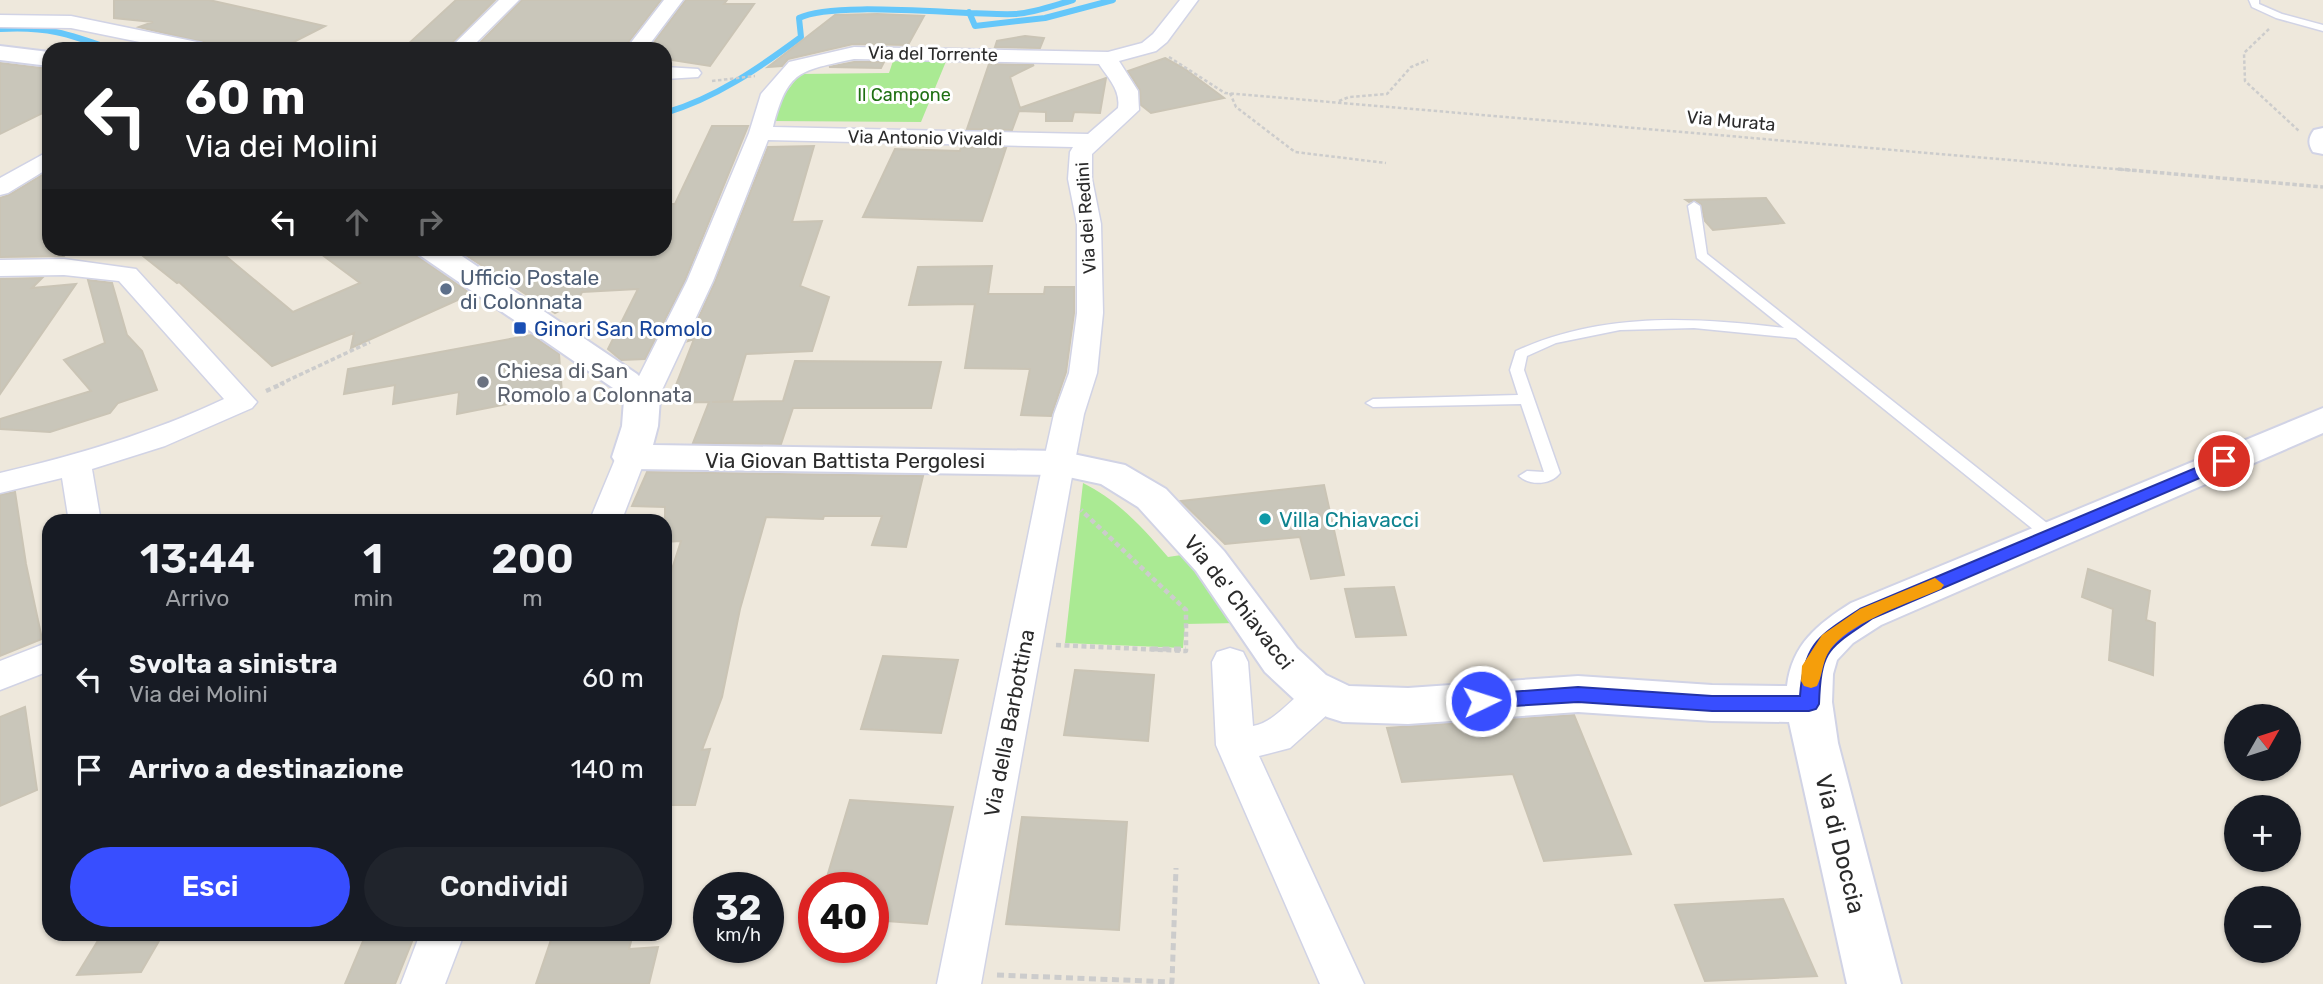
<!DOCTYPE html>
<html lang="it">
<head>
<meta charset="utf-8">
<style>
  :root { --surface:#171b24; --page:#20242c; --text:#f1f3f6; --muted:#9ea1a6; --accent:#384eff }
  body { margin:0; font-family:Rubik,sans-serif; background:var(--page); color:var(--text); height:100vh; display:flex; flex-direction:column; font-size:26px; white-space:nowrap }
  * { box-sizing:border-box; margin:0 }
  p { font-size:23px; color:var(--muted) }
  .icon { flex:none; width:38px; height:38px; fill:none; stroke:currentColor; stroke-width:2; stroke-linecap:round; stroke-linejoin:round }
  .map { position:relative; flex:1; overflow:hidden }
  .drawer { position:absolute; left:42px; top:514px; width:630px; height:427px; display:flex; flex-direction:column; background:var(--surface); border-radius:21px; box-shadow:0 2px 5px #0004 }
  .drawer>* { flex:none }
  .banner { position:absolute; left:42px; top:42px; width:630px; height:214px; border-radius:21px; box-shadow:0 2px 5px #0004; background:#202124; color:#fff; overflow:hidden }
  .needle { width:46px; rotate:51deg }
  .controls { position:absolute; left:2224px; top:704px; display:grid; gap:14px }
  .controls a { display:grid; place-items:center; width:77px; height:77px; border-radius:50%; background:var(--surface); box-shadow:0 2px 5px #0004; font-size:35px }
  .speed { position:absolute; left:693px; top:872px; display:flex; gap:14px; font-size:35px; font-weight:700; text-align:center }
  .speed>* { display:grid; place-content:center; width:91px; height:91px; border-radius:50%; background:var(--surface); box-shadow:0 2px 5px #0004; line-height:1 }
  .speed small { font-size:18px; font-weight:400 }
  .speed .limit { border:10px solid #d22; background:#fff; color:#111 }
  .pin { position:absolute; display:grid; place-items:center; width:60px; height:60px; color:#fff; margin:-30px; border:4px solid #fff; border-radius:50%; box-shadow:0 2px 7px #0007 }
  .me { position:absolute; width:77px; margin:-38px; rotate:86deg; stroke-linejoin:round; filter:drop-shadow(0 0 5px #0008) }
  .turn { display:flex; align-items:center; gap:24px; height:147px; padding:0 28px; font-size:32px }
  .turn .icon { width:91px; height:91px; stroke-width:2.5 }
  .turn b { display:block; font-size:49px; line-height:60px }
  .lanes { display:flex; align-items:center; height:66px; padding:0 28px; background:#0003; justify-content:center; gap:35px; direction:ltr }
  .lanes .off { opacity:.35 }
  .eta { display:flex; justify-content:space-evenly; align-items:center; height:119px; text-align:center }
  .eta b { font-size:42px; font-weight:600; line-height:49px }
  .primary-button { display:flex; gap:14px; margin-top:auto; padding:14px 28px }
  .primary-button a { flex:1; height:80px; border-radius:42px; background:var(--accent); color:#fff; font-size:28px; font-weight:600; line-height:80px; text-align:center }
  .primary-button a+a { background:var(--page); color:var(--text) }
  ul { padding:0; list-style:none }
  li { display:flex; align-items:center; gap:21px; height:91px; padding:0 28px }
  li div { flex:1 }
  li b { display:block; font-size:26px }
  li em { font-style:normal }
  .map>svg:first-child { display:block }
</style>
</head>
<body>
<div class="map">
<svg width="2323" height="984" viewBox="0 0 2323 984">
  <rect width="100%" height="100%" fill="#eee8dc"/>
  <path fill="#aaea93" d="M894,58L947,59L921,122L771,121L781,99L800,74L889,73Z
    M1083,483C1119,501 1142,527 1168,557L1188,554L1238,623L1185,624L1183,648L1065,643Z"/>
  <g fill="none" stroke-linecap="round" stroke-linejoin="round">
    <path stroke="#65c7fa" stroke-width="6" d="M969,12L975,26L1045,18L1113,0
      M0,29C46,26 69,34 111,49
      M665,113C716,98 759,68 801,37L799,18C835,0 967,16 1015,14C1034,13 1055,5 1073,0"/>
  </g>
  <path fill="#c9c6ba" stroke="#cac4b5" stroke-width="2" d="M114,0H209L325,26L280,49H232L139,27L153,22L114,18Z
    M456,0H495L447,48L405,47Z
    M522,0H661L623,49L475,48Z
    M686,0H727L724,4H754L710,66L665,59V49H649Z
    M877,14L924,16L908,45L853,44L788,59L782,66L768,67L835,15Z
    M1025,36L1044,38L1040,48L995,47L997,41Z
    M1165,58L1185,69L1224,98L1151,113L1141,105L1140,90L1128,71Z
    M854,62H884L881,68L829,67Z
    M0,63L49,69V110L0,134Z
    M989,64L1034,65L1010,77L1020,108L1106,78L1100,113L1074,112L1072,121H1046V112L1019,111L1012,130L967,129Z
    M712,126H748L685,280L645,359L621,360L608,349L638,289L582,292L577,302L555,313L455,248H665V204H675Z
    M814,146L792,222L822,221L800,286L829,297L812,351L746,354L732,401L712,402L783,401L795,361L941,362L931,408H793L781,444L693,443L709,402L669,403L694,339L688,341L715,282L768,147Z
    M961,147L1006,148L982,221L863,217L895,149L960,151Z
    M49,171V248H72L64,256L0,257V198L9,195Z
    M1766,198L1784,223L1713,230L1705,221L1701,204L1695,200L1689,202L1686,200Z
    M133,248H216L293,312L360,283L313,248H412L417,256L471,294L351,348L354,333L272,366L179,282L177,283Z
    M992,266L988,294H1044L1045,287H1074V313L1066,372L1051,416L1021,415L1030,369L965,368L975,304L909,305L918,267Z
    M42,278L32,288L76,284L0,394V279Z
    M88,280L112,283L127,335L142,351L157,390L118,403L110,413L50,432L0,429V419L91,391L64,360L105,343Z
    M531,335L559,354L562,393L457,414L459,392L393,404L395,385L344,394L348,369Z
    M647,472L923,476L906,547L872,545L882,516H824L823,519L766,517L740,609L722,697L702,750L710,749L695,805H665V591L681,541L665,542V507L632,506Z
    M1324,485L1344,575L1311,579L1300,537L1225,544L1181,501Z
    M15,492L26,564L42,639L0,656V495Z
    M2088,569L2150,591L2146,620L2155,623L2153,675L2109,660L2113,609L2082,597Z
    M1394,587L1406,635L1356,637L1345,589Z
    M883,656L958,660L941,733L861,729Z
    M1075,670L1154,675L1148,741L1064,735Z
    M25,707L37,790L0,806V717Z
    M1574,715L1631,854L1544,861L1513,774L1402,782L1387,728Z
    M850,800L953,807L927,924L873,920V887H824Z
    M1022,817L1127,822L1119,930L1006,924Z
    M1783,899L1817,976L1705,981L1675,905Z
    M102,934H163L141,972L77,975Z
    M366,934H415L395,984H345Z
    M553,934H633L629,949L658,947L649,984H536Z"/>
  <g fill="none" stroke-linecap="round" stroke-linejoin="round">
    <defs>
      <path id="lane" d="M2249,0H2259V4L2282,14L2323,25V31L2276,18L2252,7Z
        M1694,202L1700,206L1707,254L2057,531L2059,535L2057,539H2045L1796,338L1694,328L1620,330L1556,343L1527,356L1524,370L1560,473C1551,485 1530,486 1519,476L1527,471L1544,472L1521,404L1373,407L1366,403L1373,399L1518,395L1510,370L1516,351C1602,312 1693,317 1784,328L1697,258L1688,206Z"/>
      <path id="street" d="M499,0H519L470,49H449Z
        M664,0H683L646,49H626Z
        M1180,0H1198L1167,42L1156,51L1119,61L1138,91L1139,110L1092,154V179L1101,224L1103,313L1097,373L1084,414L1071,482L981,984H937L1039,482L1054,414L1069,373L1077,313V224L1068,179L1070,152L1073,147L768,140L713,281L662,390L652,404L642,407L632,404L628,398L687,281L749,133L761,94L789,62L854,47L1108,52L1142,43L1153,34ZM854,59L1099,64C1108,78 1121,90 1118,108L1088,134L773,127C788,69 800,71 854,59Z
        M0,15L71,16L202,43L212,49H174L71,28L0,27Z
        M665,67L698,69L701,73L698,77L665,79Z
        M49,151V168L8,193L0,195V178Z
        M64,259L136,269L257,402L252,408L165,446L92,469L101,522H69L62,478L0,493V473C77,455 152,433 224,399L119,281L64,275L0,276V260Z
        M631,447L642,450L646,457L621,522H589L616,457L620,450Z
        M49,642V671L0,690V661Z
        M1230,648L1243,652L1248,662L1253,726C1286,720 1302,673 1338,685L1343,695L1338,705L1290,748L1259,756L1364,984H1320L1216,745L1212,662L1217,652Z
        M420,934H464L445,984H401Z"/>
      <path id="secondary" d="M0,46L49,52V66L0,60Z
        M2323,128V154L2313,152C2308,144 2308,138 2314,130Z
        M414,248H450L637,374L660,398L658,426L653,445L1059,451L1125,465L1166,489L1224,551L1297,648L1326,675L1349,686L1408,688L1578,676L1712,685L1787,686C1792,644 1818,624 1851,603L2323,408V433L1881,625L1853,643L1837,660L1833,674L1832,702L1838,743L1901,984H1847L1789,722L1712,721L1578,712L1408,724L1343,722L1327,717L1294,699L1265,672L1196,571L1138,507L1101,484L1059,475L631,469L618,466L612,457L622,426L624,400L613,388L418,254Z"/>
    </defs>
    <use href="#lane" stroke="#d1d3e5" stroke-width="3"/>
    <use href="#street" stroke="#d1d3e5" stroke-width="3"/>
    <use href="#secondary" stroke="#d1d3e5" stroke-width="4"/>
    <path stroke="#ccc" stroke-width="2.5" stroke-dasharray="3.5 2.5" stroke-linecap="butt" d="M2269,29L2244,53L2245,81L2299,131
      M1169,57L1225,93L2139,171
      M712,81L755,76
      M1230,93L1236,107L1295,152L1386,163
      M1339,101L1349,97L1387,94L1411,67L1428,60"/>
    <path stroke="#ccc" stroke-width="3.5" stroke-dasharray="4.5 2.5" stroke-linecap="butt" d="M2118,169L2323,187
      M280,384L370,342"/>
    <path stroke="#ccc" stroke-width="4.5" stroke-dasharray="5 3.5" stroke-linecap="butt" d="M266,391L284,383
      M1056,645L1186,651V610L1081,510"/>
    <path stroke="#ccc" stroke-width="5" stroke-dasharray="7 4.5" stroke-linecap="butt" d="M1151,649H1186
      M997,975L1172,982L1176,868"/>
    <use href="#lane" fill="#fff" fill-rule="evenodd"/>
    <use href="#street" fill="#fff" fill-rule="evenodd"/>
    <use href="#secondary" fill="#fff" fill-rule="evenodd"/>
  </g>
  <path fill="#384eff" stroke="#2433a6" stroke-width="2" d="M2224,456L2230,458L2232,461L2230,465L1873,618C1828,649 1821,648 1819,704L1816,709L1809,711H1712L1578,702L1481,708L1474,706L1471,701L1474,696L1481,694L1578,687L1712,696H1800C1804,643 1818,637 1860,609Z"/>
  <path fill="#f59e0b" d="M1935,578L1944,585L1941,589C1911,602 1854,621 1833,646C1821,660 1824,673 1817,686L1811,688L1804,686L1801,681L1802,666L1822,635L1860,609Z"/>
  <circle fill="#5c6f8a" stroke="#fff" stroke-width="2.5" cx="446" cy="289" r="7"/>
  <rect fill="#1a4fb4" stroke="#fff" stroke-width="2.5" x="513" y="321" width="14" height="14" rx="3.5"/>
  <circle fill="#6b7280" stroke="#fff" stroke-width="2.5" cx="483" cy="382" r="7"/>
  <circle fill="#0f9aa8" stroke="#fff" stroke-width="2.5" cx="1265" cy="519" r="7"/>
  <g text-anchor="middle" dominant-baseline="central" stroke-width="6" stroke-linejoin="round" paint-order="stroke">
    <g font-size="18" fill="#2b2b2b" stroke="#fff">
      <text transform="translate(933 54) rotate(1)">Via del Torrente</text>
      <text transform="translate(1731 121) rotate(5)">Via Murata</text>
      <text transform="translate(925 138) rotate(1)">Via Antonio Vivaldi</text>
      <text transform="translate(1086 218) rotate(-94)">Via dei Redini</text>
    </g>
    <g font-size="18" fill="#1f7013" stroke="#fff">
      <text x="904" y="95">Il Campone</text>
    </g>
    <g font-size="21" fill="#4e5e75" stroke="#fff" text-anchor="start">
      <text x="460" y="277">Ufficio Postale<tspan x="460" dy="24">di Colonnata</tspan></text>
    </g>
    <g font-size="21" fill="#164399" stroke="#fff" text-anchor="start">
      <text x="534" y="328">Ginori San Romolo</text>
    </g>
    <g font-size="21" fill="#5b616d" stroke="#fff" text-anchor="start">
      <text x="497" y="370">Chiesa di San<tspan x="497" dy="24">Romolo a Colonnata</tspan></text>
    </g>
    <g font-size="21" fill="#2b2b2b" stroke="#fff">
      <text x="845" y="460">Via Giovan Battista Pergolesi</text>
      <text transform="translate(1239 602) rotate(52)">Via de' Chiavacci</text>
      <text transform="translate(1009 723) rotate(-79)">Via della Barbottina</text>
    </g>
    <g font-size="21" fill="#0d838f" stroke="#fff" text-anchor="start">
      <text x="1279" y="519">Villa Chiavacci</text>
    </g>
    <g font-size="24" fill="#2b2b2b" stroke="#fff">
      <text transform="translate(1840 844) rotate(76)">Via di Doccia</text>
    </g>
  </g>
</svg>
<div class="controls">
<a><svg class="needle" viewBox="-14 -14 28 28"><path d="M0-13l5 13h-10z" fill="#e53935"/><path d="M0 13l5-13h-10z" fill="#9ea1a6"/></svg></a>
<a>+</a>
<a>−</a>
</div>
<div class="speed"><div>32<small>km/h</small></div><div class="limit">40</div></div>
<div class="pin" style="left:2224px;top:461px;background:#d93025"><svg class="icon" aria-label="arrive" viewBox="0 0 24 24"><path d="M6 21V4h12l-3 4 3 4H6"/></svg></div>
<svg class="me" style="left:1481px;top:701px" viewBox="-20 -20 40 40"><circle r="17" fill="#384eff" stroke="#fff" stroke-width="3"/><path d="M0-11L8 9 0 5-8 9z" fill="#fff"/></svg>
<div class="banner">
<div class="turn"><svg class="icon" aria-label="left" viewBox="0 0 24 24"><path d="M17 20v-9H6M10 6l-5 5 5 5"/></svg><div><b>60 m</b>Via dei Molini</div></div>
<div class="lanes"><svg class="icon" aria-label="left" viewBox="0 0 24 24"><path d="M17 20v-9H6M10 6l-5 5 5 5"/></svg><svg class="icon off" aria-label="ahead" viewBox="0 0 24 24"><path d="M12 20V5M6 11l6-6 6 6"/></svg><svg class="icon off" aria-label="right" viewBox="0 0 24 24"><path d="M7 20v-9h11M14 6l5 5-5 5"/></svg></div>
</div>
<section class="drawer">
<div class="eta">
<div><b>13:44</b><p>Arrivo</p></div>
<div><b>1</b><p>min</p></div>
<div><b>200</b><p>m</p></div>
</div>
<ul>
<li><svg class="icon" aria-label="left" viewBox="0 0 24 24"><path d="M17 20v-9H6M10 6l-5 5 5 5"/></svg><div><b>Svolta a sinistra</b><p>Via dei Molini</p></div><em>60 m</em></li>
<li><svg class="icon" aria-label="arrive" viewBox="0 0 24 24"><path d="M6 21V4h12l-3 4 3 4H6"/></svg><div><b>Arrivo a destinazione</b></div><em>140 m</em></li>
</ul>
<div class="primary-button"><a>Esci</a><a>Condividi</a></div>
</section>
</div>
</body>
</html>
